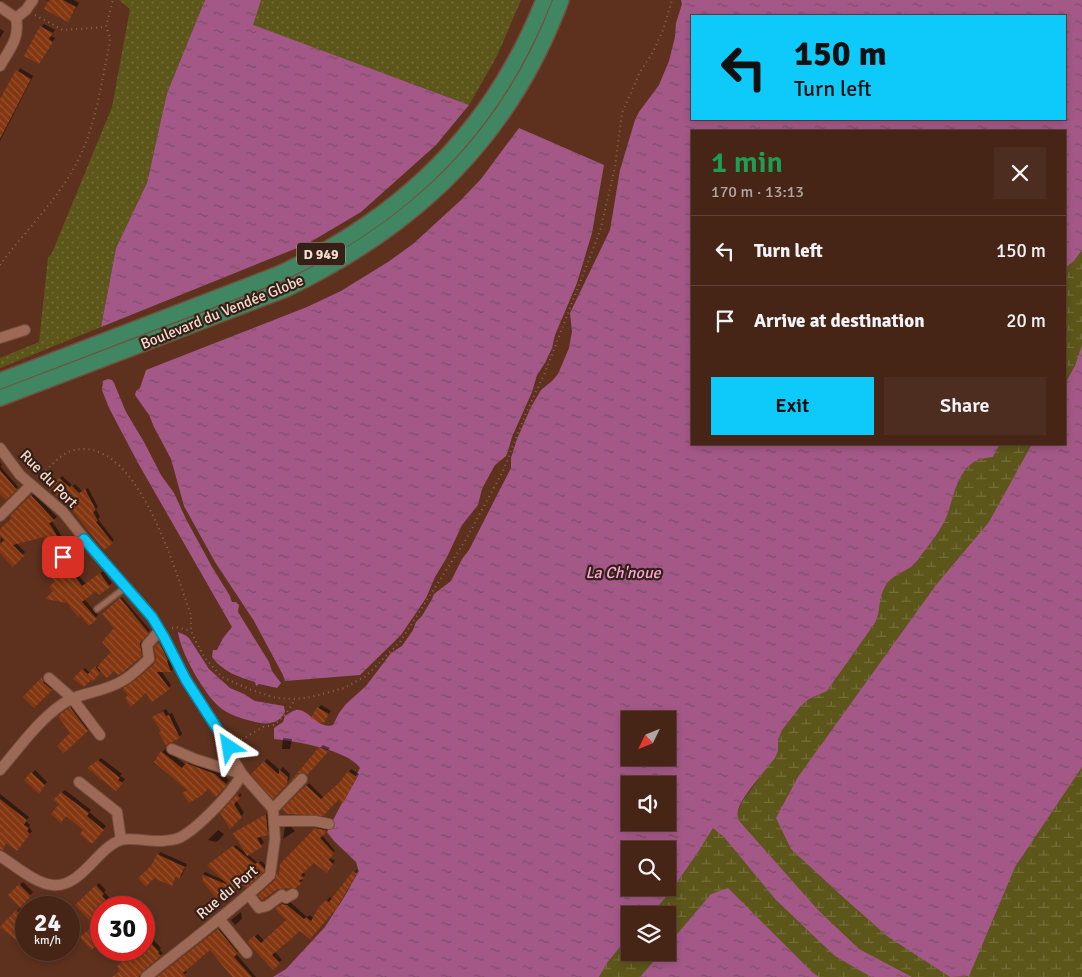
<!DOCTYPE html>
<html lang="en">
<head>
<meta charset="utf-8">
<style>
  :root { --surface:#462516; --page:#4d2d1f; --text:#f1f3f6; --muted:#b0a5a1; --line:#5e4235; --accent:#0dcafa }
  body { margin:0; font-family:Signika,sans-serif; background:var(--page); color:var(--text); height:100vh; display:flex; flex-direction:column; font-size:19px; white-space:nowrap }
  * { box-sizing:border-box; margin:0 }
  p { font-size:16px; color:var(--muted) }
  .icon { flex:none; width:28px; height:28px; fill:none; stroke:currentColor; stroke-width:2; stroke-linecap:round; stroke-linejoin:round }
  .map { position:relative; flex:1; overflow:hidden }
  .details { position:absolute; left:691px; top:130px; width:375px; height:315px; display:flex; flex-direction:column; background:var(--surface); border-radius:0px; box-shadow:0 2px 8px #0003,0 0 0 1px var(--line) }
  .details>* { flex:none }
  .banner { position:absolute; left:691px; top:15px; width:375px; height:105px; border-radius:0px; box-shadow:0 2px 8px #0003,0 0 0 1px var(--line); background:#0dcafa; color:#111; overflow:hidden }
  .needle { width:32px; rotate:227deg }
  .tools { position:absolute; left:621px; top:711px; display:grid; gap:10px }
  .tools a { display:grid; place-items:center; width:55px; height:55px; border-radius:0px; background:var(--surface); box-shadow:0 2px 8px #0003,0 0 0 1px var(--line); font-size:25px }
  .speed { position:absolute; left:15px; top:896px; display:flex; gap:10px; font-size:25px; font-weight:700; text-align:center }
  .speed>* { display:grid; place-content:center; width:65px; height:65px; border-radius:50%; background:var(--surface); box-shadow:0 2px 8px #0003,0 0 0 1px var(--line); line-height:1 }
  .speed small { font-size:12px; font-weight:400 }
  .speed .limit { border:8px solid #d22; background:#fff; color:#111 }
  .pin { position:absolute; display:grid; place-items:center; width:42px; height:42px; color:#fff; margin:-21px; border-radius:10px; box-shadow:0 2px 8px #0006 }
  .me { position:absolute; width:55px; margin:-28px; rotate:327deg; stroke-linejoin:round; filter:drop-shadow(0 0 4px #0008) }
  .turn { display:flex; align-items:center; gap:18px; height:105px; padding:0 20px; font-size:22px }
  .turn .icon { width:65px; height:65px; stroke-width:2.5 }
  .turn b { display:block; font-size:35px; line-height:42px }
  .round { display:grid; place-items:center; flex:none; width:52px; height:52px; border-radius:0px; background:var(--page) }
  .head { display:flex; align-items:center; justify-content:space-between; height:85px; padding:0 20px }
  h1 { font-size:30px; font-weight:600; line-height:38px; color:#1e9e55 }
  .cta { display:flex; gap:10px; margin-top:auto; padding:10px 20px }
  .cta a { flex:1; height:58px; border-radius:0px; background:var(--accent); color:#111; font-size:20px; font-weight:600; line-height:58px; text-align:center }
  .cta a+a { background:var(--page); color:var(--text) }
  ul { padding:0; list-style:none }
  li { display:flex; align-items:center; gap:15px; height:70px; padding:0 20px; border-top:1px solid var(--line) }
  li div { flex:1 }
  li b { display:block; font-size:19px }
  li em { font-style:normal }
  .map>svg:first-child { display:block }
</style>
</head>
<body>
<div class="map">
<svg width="1082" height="977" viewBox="0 0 1082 977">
  <defs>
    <pattern id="grass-dots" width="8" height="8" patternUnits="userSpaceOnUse" patternTransform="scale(1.25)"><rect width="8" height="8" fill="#5c561b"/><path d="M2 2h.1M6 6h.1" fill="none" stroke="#746e3b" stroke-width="1.8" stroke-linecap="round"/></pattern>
    <pattern id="wetland-marsh" width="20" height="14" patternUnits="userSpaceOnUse" patternTransform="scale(1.25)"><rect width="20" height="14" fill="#5c561b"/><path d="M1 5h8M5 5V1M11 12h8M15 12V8" fill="none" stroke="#746e3b"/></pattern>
    <pattern id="water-ripples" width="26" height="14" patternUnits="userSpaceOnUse" patternTransform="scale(1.25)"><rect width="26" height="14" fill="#a45888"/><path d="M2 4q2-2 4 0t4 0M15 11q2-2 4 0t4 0" fill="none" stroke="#7c4e67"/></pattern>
    <pattern id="building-back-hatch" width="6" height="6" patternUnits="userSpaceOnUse" patternTransform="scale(1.25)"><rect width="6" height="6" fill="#833610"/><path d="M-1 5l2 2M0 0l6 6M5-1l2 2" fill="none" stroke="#955232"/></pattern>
  </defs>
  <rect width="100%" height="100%" fill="#5d311e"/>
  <path fill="url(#grass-dots)" d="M119,0H205L167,93L147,183L116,248L101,327L0,368V358L39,342L48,258L52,253L112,107L130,9Z
    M261,0H521L497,56L469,105L252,25Z"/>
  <path fill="url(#wetland-marsh)" d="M1082,250V977H599L607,963L630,935V952H668V915H650L672,890L698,852L710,830L738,818V811L742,802L778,751V740L781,730L800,707L809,699L827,691L875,623C881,612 878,598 885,587C892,573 908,573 917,561C925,550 935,538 942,526C953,507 953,471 978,460C983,458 988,458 993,457L1000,444H1065V268L1074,261Z"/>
  <path fill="url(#water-ripples)" fill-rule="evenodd" d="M205,0H261L253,25L469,105L436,145L361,212L307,244L101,327L116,248L147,183L167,93Z
    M681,0H1082V250L1074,261L1065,268V131H692V444H1000L993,457C988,458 983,458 978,460C953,471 954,507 942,526C935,538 925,550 917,561C908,573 892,573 885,587C878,598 881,612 875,623L827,691L809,699L800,707L782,730L778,740V751L775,758C765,771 742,796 738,810C737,815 738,818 740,822L818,910L859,949L912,977H871L835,956L776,900L724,837L713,828L698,852L672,890L653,912L650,915H630V935L607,963L599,977H273L286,969L325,927L347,892L358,869L356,862L334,841L327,832L360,768C348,750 296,741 274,739V728L283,722L285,716C288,714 292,711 296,710C308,708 318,730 333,725L339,713L346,704L366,686L391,653L402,646L413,630L416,622L422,616L432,599L434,594L451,581L462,559L469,550L511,468V458L517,439L531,407L541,390L552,381L558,374L569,348L572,332L570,313L610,230L620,170L635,120L639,112L659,85L669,61L675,37L676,23L682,4ZM692,16H1065V119H692ZM630,720H668V758H630ZM630,785H668V822H630ZM630,850H668V888H630Z
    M519,128L604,165L592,233L577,283L555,335L552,348L545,363L537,375L532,392L512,437L508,451L506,456L495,465L490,474L482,489L478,505L462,525L447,557L435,577L426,598L401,635L360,675L285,681L283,675L254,621L215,562L184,506L171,459L154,427L149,415L135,395L136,391L140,388L146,370L307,307L341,291L388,262L413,244L461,200L481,179Z
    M1082,345V767L1015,867L969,976L950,977L887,936L843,897L791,849L776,818L798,777L936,585L989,522L1032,444H1065V384L1075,366Z
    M108,379L112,380L114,383L126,412L144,442L161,475L174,493L186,519L212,567L230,596L232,602H236L239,605L238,612L269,662L272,671L281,683L277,688L259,684L256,686L255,682C238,677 222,671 212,657L213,650H217L223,638L232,627L138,463L109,408L102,390L103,381Z
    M178,632L185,635L189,638L209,669L230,688L244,694L255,701L284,706L285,712C279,724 267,725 255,722C244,719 232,716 222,709C206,698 180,652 178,632Z
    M728,888L812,972L819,977H640L661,953L668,952V945L711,894Z"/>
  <path fill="#0007" d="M47,0H74L79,3L68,21Z
    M44,24L55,30L51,36L55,38L39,63L41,27Z
    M0,29L4,31L0,38Z
    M20,68L33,76L0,141V102Z
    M0,462L2,465L0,466L18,487L6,499L0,492Z
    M62,476L73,486L75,484L82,491L88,488L98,507L96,509L100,517L98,519L114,540L112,542L51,488Z
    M34,493L57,517L52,521L66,543L54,551L44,535L16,543L25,552L13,565L0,552L1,535L0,530L17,532L15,512Z
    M57,562L61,567L68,566L72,568L86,584L103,571L112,583L99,593L97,590L84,599L98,615L89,624L55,591L56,581L46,571Z
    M122,597L150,630L142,640L143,653L114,669L101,670L93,680L75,679L85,668L90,673L98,665L99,667L113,652L116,628L104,614Z
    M162,641L170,657L169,658L173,669L171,671H161L171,685L169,688L142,676L155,664L157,659L156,648Z
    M47,673L56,684L34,707L24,697Z
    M74,705L90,727L64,752L72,733L62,714Z
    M321,705L331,711L324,721L318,708Z
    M166,709L169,714L172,713L182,734L179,737L162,731L157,714Z
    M283,738L292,739L290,749H282Z
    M323,745L330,748L307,773L320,748Z
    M166,749L186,765L191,760L219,770L229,780L220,792L208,787L183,793L188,789L162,752Z
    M101,758L122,774L120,776L125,779L119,787L89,768Z
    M267,759L280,770L283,767L290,774L289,780L273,797L253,774Z
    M351,769L359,774L345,799H338L284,809L309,783L324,798L341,782Z
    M35,770L47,782L41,789L26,780Z
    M65,790L91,810L89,812L106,826L96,838L55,799Z
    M240,793L242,795L236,800L244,813L230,827L222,813Z
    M0,794L29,817L26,821L30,825L29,827L32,831L19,847L7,842L3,846L0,844Z
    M268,813L270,831L260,836L264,843L247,854L258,863L261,861L266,865L265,868L246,886L236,877L238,890L236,891L232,887L205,880L203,874L205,872L225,881L211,863L236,845L247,854L234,833Z
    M318,826L329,829L322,835L335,851L330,858L335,861L329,869L314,862L303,872L305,875L301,879L303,880L295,887L276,880L280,871L281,865Z
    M285,827H291L295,831L283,839Z
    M218,830L224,834L219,840L216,842L208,840Z
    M160,852L187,864L182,875L179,878L177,876L172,885L154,877L152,866Z
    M357,869L359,871L340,904L313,935L300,929L275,952L282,960L273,968L249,942L258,934L264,941L288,920L279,906L286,901L290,902L307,917L310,915L314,919L327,900L330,897L333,900Z
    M23,882L33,892L20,906L10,895Z
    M99,883L106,890L104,892L113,901L107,908H101V940L91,948L95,925L77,905Z
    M20,908L26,913V929L17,940L2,927Z
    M144,912L149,915L148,917L154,928L148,934L161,948L160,950L163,953L142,970L143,977H113L122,971L132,955L129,950H144Z
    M241,912L242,919L235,925L231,920Z
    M222,927L240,950L236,954L256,977H232L224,964L211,948L185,970L187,972L181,977H158Z"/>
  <path fill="url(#building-back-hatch)" d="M49,0H63L76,7L68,22L44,9Z
    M40,26L53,33L49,39L53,42L39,64L24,56Z
    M16,70L31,79L0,139V99Z
    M0,470L17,490L6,500L0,494Z
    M59,478L70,487L71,485L79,493L85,489L96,510L93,512L98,521L96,522L113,543L104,550L72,510L49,488Z
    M31,495L55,521L49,523L64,547L53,553L44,537L13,545L24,556L13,567L0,553V544L4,540L0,536V529L12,518L10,516Z
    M53,563L58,570L65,568L70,570L82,586L100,573L110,587L99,595L96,591L82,602L97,619L89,626L80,615L78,617L67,603L45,599L53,591L49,587L55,581L45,571Z
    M120,598L149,633L140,643L142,656L122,673L118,675L114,671L107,678L97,667L111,652L102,642L114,628L102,614Z
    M159,642L168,660L167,661L171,672H157L170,689L152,702L146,693L131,707L125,698L128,695L122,689L137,679L154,664L156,658L154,647Z
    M95,666L100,673L93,681L91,680L84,687L73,679L82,669L88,674Z
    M42,677L44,683L52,690L34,708L23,697Z
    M70,707L88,731L64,753L57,746L70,733L58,716Z
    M317,707L329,714L324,723L322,722V724L311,718Z
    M163,711L166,716L169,715L180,738L166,745L159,733L161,731L152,717Z
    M319,747L329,751L307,775L304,773H300L290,782Z
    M161,751L182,768L186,763L215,774L227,785L216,797L208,789L201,796L189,803L182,793L187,790L154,762Z
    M98,760L120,778L118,780L123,783L116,791L87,768Z
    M264,761L277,773L279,774V769L288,777L287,784L273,799L251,774Z
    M348,771L357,777L343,803L338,800L323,816L288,814L282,809L306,785L321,799L340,782Z
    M31,772L45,785L39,794L24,780Z
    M61,792L89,813L87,816L104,830L93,843H90L80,834L83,830L66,816L61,823L51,814L59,804L53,800Z
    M237,794L240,798L234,804L242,817L230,829L220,813Z
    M0,799L27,820L24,825L29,828L27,831L30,834L17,851L6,843L3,850L0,849Z
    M266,814L268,835L257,838L262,847L247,856L233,833Z
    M315,828L326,830L327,832L320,838L334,853L329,860L333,864L327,873L314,863L301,875L304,878L299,881L302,883L296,888L278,889L262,900L258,895L275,880L277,872L279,875L280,864Z
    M233,846L255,864L258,862L264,868V872L246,888L234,877L237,893L232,889L218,900L202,881L203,880L202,874L228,885L207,865Z
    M157,854L185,867L179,879L176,877L172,886L154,878L146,887L138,878L151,866Z
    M353,871L357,874L337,908L310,939L300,931L272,955L280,963L273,970L247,942L254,936L261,943L286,920L275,909L282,904L287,905L304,919L306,917L311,921L319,907L326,900L329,902Z
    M19,884L31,896L20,908L8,895Z
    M96,885L104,894L102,896L113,908H101V942L91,950L80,937L94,925L75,905Z
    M16,910L26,919V931L17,941L0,927Z
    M218,929L238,953L234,957L252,977H232L210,950L183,973L186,977H157Z
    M144,935L159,952L158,953L161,956L142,972L139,977H112L120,971L117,966L131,955L127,950H144Z"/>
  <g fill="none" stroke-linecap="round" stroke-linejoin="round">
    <defs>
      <path id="service" d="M63,557L84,539
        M97,609L126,587"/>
      <path id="minor" d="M0,7L16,18C20,39 10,48 0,66
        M16,18L26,10L33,0
        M0,338L25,330
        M0,448L20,475L63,512L98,556L136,598L152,617L164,637L186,680L229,747L233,759L242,774L273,809L275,839L270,875C231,912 188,943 146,977
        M0,516L31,485
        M49,678L72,698L100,735
        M0,770C19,748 37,722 61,705C78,692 103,693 122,681C132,676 141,666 149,659L147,645L160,630
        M79,782L117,812L121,840
        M273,809L302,779
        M275,821H315L329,824
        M0,856C14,865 36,884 53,885C81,888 98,847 121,840C130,837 152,842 163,841C169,840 176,840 181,837C199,827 233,792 242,774L195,759L172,749
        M249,895L259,908L267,906L282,895L286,898L293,894
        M220,920L247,953"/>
      <path id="primary" d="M0,381L279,274C379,228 459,162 513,65C525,44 535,22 544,0
        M0,398L286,289C417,226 510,137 561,0"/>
    </defs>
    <use href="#service" stroke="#744e3d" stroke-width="8"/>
    <use href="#minor" stroke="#744e3d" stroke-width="12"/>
    <use href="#primary" stroke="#744e3d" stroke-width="18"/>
    <path stroke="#8e6756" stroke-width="2" stroke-dasharray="1 4" stroke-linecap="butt" d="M35,15L63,30L106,27
      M0,265C25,231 62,195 79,158C96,124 101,84 109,47L110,37L106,27L113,0
      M38,477C49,470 58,455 71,451C137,431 175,572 191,615V631L195,640L205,658L222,677L249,689L276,698L295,699L311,697L344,688L366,676L400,642L465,541L503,471L526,413L544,375L600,231L615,167L622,113L640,72L653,52L663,30L672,0
      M172,628L176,627L191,631
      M237,742L263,727L274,725L286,714L295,699"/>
    <use href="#service" stroke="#9b6955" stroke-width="5"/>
    <use href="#minor" stroke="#9b6955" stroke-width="10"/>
    <use href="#primary" stroke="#408662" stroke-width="15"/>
  </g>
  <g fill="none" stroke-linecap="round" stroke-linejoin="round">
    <defs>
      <path id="route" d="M63,557L84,539L152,617L164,637L186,680L229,747"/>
    </defs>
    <use href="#route" stroke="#0883a2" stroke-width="12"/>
    <use href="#route" stroke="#0dcafa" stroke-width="9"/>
  </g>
  <g text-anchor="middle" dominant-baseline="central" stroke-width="4.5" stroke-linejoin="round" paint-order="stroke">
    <rect fill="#342017" stroke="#bda398" stroke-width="1" x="297" y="242.5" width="48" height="23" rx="4"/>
    <g font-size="14" font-weight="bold" fill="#f8dbd0">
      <text x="321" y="254">D 949</text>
    </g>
    <g font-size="15" fill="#f8dbd0" stroke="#342017">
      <text transform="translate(222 312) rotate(-22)">Boulevard du Vendée Globe</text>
      <text transform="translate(49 479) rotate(45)">Rue du Port</text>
      <text transform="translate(227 892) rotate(-40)">Rue du Port</text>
    </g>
    <g font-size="16" font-style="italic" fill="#f9a5d7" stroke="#342017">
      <text x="623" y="573">La Ch'noue</text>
    </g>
  </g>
</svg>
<div class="tools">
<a><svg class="needle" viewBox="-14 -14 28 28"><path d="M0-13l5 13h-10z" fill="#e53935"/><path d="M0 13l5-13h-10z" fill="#b0a5a1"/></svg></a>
<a><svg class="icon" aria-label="sound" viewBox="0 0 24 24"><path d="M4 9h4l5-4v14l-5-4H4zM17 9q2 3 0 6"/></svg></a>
<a><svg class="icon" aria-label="search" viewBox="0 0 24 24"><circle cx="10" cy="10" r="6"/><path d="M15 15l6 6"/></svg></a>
<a><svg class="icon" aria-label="layers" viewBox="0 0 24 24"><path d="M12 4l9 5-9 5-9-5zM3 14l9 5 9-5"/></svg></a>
</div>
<div class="speed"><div>24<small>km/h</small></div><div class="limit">30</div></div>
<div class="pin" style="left:63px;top:557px;background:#d93025"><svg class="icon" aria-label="arrive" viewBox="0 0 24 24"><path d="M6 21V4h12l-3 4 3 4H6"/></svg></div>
<svg class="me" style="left:229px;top:747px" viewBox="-20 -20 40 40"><path d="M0-17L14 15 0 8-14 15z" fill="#0dcafa" stroke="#fff" stroke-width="4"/></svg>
<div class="banner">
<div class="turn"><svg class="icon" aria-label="left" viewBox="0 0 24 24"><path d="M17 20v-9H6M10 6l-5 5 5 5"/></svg><div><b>150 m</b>Turn left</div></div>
</div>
<section class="details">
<div class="head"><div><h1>1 min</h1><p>170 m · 13:13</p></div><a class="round"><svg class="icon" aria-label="close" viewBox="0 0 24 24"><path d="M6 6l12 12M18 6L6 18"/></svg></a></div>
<ul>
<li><svg class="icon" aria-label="left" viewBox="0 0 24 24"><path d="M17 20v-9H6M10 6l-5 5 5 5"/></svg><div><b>Turn left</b></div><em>150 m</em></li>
<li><svg class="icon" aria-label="arrive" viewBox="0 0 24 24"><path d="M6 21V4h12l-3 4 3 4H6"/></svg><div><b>Arrive at destination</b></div><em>20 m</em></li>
</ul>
<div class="cta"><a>Exit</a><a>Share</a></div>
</section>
</div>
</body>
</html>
